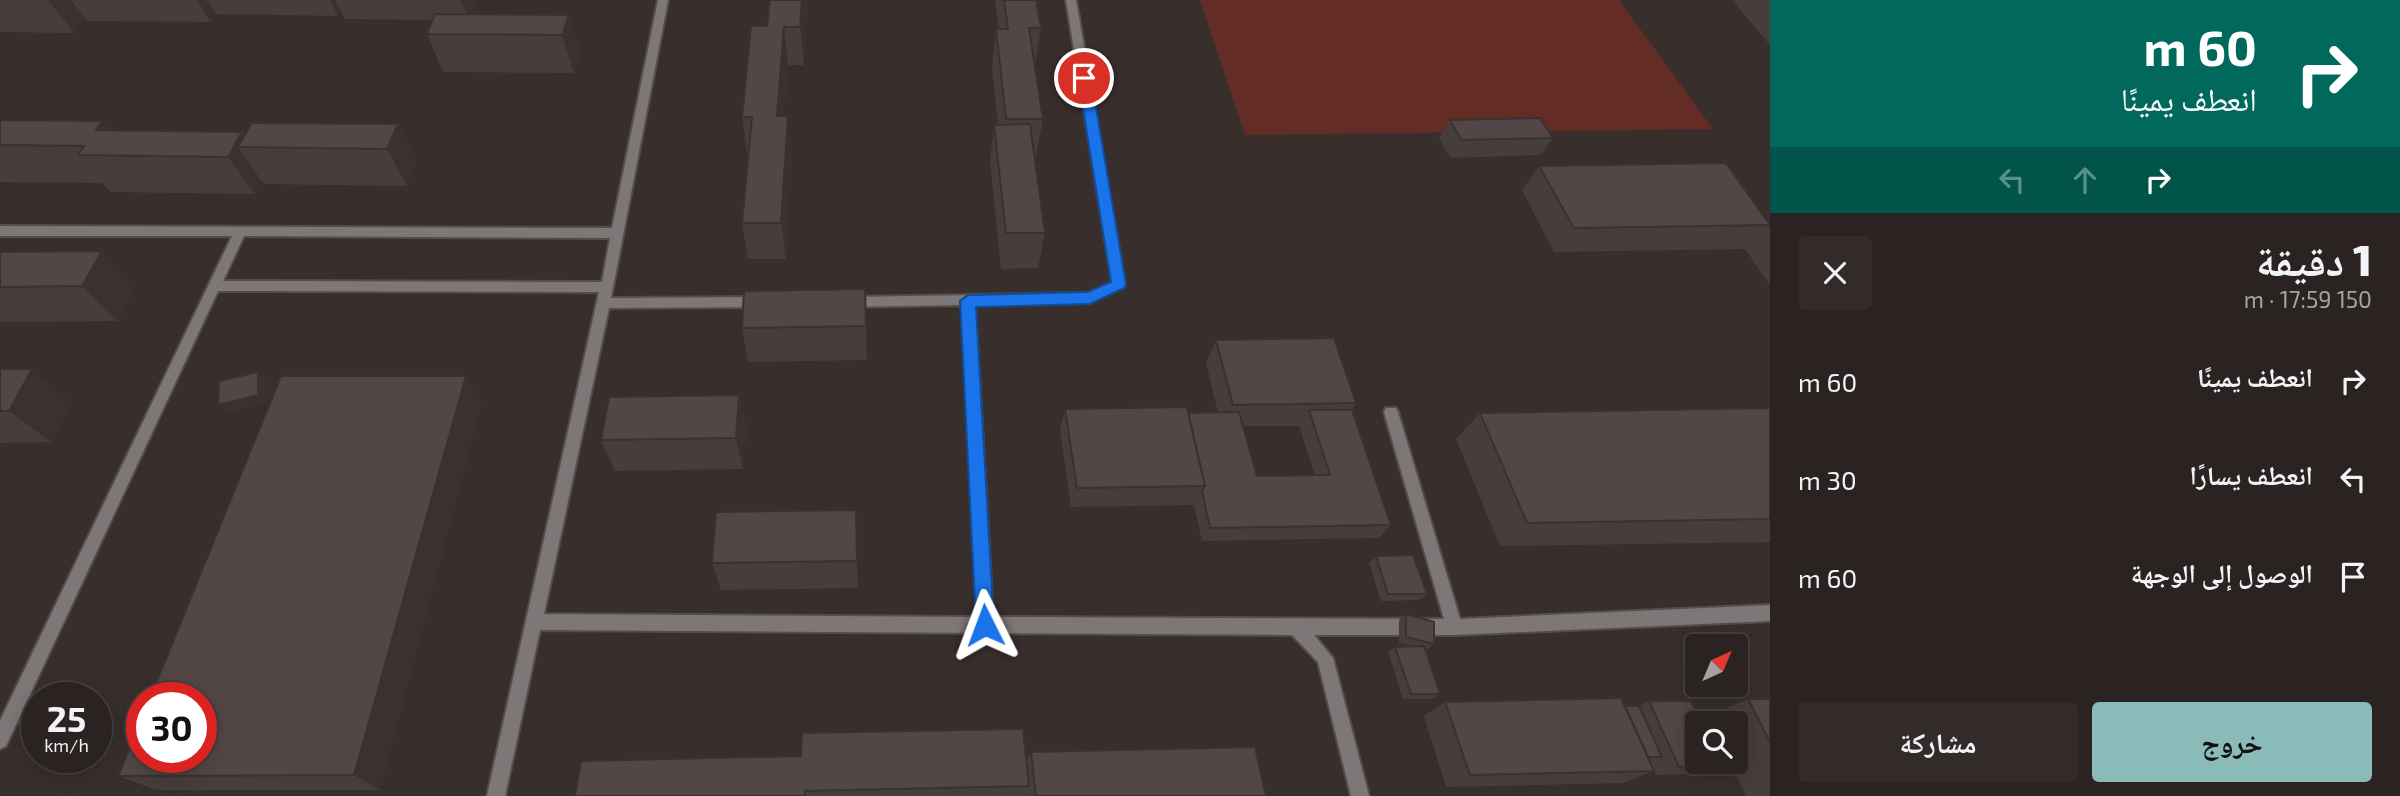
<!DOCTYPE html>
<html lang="ar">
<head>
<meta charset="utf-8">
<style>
  :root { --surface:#2a2322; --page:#322b2a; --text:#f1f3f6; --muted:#a5a4a5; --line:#464040; --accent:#8bbbb9 }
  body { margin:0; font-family:"Exo 2","Noto Naskh Arabic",sans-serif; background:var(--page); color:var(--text); direction:rtl; height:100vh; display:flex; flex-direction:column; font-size:26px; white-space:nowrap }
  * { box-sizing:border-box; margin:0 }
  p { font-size:23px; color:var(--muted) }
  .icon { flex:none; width:38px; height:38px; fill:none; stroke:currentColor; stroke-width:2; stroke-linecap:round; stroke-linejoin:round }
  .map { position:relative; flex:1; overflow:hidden; direction:ltr }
  .details { display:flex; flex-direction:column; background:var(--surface); width:630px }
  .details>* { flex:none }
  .banner { background:#00695c; color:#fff; overflow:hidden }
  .needle { width:46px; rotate:44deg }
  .controls { position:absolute; left:1685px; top:634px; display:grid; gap:14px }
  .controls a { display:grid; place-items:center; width:63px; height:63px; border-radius:7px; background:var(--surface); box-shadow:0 4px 18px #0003,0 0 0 2px var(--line); font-size:35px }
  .speed { position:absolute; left:21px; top:682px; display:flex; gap:14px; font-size:35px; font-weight:700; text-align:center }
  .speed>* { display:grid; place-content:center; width:91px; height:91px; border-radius:50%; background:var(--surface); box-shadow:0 4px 18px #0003,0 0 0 2px var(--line); line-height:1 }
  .speed small { font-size:18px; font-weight:400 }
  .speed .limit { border:10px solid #d22; background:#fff; color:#111 }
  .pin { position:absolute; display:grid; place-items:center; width:60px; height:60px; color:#fff; margin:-30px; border:4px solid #fff; border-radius:50%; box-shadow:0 2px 7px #0007 }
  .me { position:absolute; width:77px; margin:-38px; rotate:357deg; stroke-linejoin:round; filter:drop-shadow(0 0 5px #0008) }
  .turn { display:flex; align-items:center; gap:24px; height:147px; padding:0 28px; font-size:32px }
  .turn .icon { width:91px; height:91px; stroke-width:2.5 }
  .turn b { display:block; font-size:49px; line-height:60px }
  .lanes { display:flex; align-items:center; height:66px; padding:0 28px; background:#0003; justify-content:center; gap:35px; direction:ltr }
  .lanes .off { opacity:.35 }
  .round { display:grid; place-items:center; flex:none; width:74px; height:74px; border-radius:7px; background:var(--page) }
  .overview { display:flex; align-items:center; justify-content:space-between; height:119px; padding:0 28px }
  h1 { font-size:42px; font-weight:800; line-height:52px }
  .button { display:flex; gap:14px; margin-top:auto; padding:14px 28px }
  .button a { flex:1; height:80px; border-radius:7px; background:var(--accent); color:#111; font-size:28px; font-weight:800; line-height:80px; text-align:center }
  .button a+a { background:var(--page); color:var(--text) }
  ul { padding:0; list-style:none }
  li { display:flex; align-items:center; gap:21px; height:98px; padding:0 28px }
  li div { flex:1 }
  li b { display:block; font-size:26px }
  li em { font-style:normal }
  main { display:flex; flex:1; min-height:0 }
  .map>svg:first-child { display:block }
</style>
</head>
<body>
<main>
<section class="details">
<div class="banner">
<div class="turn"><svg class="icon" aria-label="right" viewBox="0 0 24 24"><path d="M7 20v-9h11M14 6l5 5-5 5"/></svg><div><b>60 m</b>انعطف يمينًا</div></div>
<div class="lanes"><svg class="icon off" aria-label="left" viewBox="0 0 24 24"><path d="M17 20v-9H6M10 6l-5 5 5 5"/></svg><svg class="icon off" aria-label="ahead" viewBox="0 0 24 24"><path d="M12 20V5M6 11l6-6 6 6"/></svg><svg class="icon" aria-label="right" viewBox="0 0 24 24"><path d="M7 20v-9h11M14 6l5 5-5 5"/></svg></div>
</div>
<div class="overview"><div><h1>1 دقيقة</h1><p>150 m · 17:59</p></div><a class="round"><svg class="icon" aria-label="close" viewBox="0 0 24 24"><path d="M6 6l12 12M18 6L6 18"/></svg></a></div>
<ul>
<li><svg class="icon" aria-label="right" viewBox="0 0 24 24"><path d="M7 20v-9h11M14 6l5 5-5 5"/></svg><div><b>انعطف يمينًا</b></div><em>60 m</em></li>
<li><svg class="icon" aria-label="left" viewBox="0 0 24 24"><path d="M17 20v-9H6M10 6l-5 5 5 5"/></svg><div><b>انعطف يسارًا</b></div><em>30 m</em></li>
<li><svg class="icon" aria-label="arrive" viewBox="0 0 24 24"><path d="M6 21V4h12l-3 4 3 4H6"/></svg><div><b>الوصول إلى الوجهة</b></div><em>60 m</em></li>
</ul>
<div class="button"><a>خروج</a><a>مشاركة</a></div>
</section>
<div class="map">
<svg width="1770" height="796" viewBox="0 0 1770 796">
  <rect width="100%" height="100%" fill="#382f2d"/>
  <path fill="#632c25" d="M1200,0H1619L1713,129L1245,135Z"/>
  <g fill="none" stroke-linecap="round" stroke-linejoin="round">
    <defs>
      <path id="minor" d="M658,0H668L611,298L762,297L769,302L762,307L609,308L544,614L977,617L962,305L848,307L841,302L848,297L1088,293L1112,282L1066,0H1076L1125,284L1124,287L1090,303L975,305L993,617L1444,619L1384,412L1386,408H1396L1398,412L1460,619L1770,605V621L1454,635H1314L1333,658L1369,796H1351L1318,662L1292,635L540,630L505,796H487L599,292L218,291L6,746L0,749V721L232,236H0V226L612,228ZM244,236L610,238L602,282L223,281Z"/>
    </defs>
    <use href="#minor" stroke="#564d4b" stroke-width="4"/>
    <use href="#minor" fill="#7d7877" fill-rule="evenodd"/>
  </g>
  <path fill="#473d3c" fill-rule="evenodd" d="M0,0H476V2L471,14L569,15L580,53L574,73L443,72L427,34L433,20L345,19L341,11L338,16L216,14L211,22L87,21L85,18L74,33L0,32Z
    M770,0H807L804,65H788L784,116L792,154L786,259H748L742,223L749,154H747L742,117L767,26Z
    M995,0H1036L1041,28L1035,66L1043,119L1036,156H1035L1045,233L1038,268L1001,269L990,162L994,125H998L992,67L996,29H999Z
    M1732,0H1770V45Z
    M0,120L110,130L242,132L245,136L398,124L417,161L407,186L264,184L261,180L255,194L111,192L102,183L0,182Z
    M1450,120L1553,138L1540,155L1450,158L1439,138Z
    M1539,166L1770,224V285L1745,249L1554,252L1522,190Z
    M102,251L136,286L118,321L2,322L0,321V252Z
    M865,289L867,360L748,362L742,328Z
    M1216,340L1356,403L1352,410L1391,525L1379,538L1202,541L1194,505L1071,507L1060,430L1065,409L1188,413H1218L1206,363ZM1243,426H1299L1315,475L1257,476Z
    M0,369L72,402L51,442L0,443Z
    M739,395L746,427L743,469L615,471L601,440Z
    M482,402L380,790H156L118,776Z
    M1770,408V542L1500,546L1456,439L1480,413Z
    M858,539V588L721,590L712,563Z
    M1376,556L1427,594L1419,600L1381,601L1369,563Z
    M1406,614L1434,644L1427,650L1425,649L1440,694L1432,699H1403L1388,652L1395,647L1413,646L1399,643V620Z
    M1748,699H1770V796H1746L1729,761H1736V723H1710L1707,716Z
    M1649,701L1722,766L1698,774L1656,775L1650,761L1654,771L1623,783L1446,787L1424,716L1445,702L1625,706H1639Z
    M1031,752L1266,796H1025V794L1024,796H575L1026,761Z"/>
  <path fill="#393231" d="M48,0H71L85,18L74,33Z
    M197,0H207L216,14L211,22Z
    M330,0H335L341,11L338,16Z
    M461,0H476V2L469,20Z
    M802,0H807L804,65L800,27Z
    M569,15L580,53L574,73L562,35Z
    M784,27L788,65L782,154L777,116Z
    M788,116L792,154L786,259L781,223Z
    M102,121L131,156L96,130Z
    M398,124L417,161L407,186L387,149Z
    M242,132L253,147H238L261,180L255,194L228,157Z
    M102,251L136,286L118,321L82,286Z
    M32,369L72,402L51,442L9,411Z
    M258,372L266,380L265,403L226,413L218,405Z
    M466,376L482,402L380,790L354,775Z
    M739,395L746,427L743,469L736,438Z
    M856,510L858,539V588L857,561Z"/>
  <path fill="#524746" stroke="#393231" stroke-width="2" d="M770,0H802L800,27H784L777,116H788L781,223H742L752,117H742L751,26H767Z
    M1004,0H1036L1041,28H1029L1043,119H1006L996,29H1008Z
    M435,14L569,15L562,35L427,34Z
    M1540,118L1553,138L1461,140L1450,120Z
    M0,120L102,121L96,130L242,132L228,157L78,155L84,146L0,145Z
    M252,123L398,124L387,149L238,147Z
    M1030,124L1045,233H1006L994,125Z
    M1726,163L1770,225L1574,228L1539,166Z
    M102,251L82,286L0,287V252Z
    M865,289L866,326L742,328L744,291Z
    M1334,338L1356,403L1233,405L1216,340Z
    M0,369H32L9,411H0Z
    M258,372V395L218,405L219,381Z
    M281,376H466L354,775L118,776L142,718V758H201V698H150Z
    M739,395L736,438L601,440L609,397Z
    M1187,407L1205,486L1077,488L1065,409Z
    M1770,408V519L1527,523L1480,413Z
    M1309,410H1352L1391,525L1210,528L1202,491L1205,486L1188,413L1239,412L1257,476L1330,475Z
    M856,510L857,561L712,563L716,512Z
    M1413,555L1427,594H1388L1376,556Z
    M1406,614L1434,622V644L1406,637Z
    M1424,646L1440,694H1411L1395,647Z
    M1621,698L1654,771L1470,775L1445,702Z
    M1748,699H1770V742Z
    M1649,701H1691L1701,723H1698V761H1720L1722,766L1679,767Z
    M1625,706H1639L1662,757H1648Z
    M1023,729L1029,786L805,791V796H575L581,761L801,756L802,733Z
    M1255,747L1266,796H1036L1031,752Z"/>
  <path fill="#1a73e8" stroke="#114b97" stroke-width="2" d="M1084,73L1091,78L1126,284L1124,288L1090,304L976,307L994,625L991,631L985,634L978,631L976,625L960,301L968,295L1088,292L1111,282L1078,78Z"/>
</svg>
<div class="controls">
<a><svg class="needle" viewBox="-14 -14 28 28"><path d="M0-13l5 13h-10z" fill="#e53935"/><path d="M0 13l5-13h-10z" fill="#a5a4a5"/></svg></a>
<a><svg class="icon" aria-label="search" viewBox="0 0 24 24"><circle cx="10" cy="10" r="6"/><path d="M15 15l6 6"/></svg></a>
</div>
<div class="speed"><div>25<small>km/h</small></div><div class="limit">30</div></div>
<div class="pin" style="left:1084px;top:78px;background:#d93025"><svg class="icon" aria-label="arrive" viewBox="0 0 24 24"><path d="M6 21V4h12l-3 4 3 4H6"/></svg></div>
<svg class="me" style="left:985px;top:625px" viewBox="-20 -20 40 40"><path d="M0-17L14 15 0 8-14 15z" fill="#1a73e8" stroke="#fff" stroke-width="4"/></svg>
</div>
</main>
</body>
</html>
